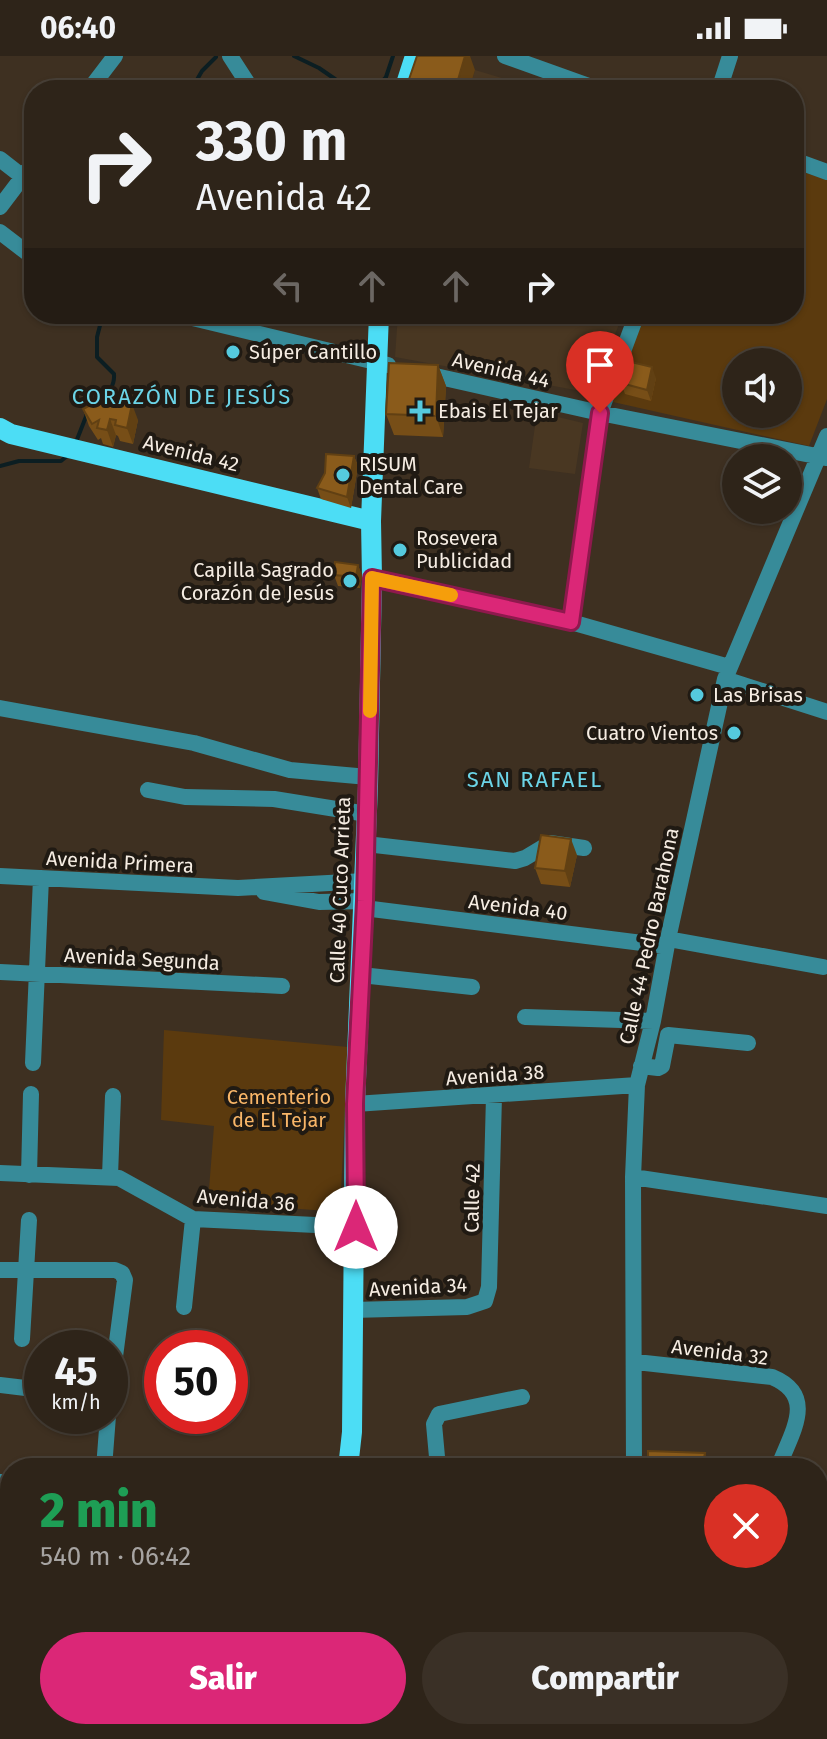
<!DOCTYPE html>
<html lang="es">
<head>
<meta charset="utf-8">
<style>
  :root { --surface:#2e2419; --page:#3a3026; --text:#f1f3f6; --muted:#a7a4a2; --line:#494138; --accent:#db2777 }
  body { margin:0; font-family:"Fira Sans",sans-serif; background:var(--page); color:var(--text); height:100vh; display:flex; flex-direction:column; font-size:30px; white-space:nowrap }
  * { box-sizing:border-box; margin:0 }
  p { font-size:26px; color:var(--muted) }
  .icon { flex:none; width:44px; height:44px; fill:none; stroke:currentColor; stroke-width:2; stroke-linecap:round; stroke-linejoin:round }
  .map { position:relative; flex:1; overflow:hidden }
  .side { position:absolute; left:0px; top:1402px; width:828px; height:282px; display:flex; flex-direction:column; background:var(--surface); border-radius:32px 32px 0 0; box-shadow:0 2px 6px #0004,0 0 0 2px var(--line) }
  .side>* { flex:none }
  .top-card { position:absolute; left:24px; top:24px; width:780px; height:244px; border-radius:32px; box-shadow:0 2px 6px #0004,0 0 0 2px var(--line); background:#2e2419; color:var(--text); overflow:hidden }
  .fabs { position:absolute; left:722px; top:292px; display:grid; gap:16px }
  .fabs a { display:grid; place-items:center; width:80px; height:80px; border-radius:50%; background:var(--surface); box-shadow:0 2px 6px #0004,0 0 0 2px var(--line); font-size:40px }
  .speed { position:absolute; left:24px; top:1274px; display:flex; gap:16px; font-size:40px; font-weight:700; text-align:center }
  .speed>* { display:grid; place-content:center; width:104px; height:104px; border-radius:50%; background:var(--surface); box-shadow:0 2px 6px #0004,0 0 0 2px var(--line); line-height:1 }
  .speed small { font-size:20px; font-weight:400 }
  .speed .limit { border:12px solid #d22; background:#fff; color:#111 }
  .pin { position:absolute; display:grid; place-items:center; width:68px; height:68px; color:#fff; margin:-82px -34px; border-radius:50% 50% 50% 0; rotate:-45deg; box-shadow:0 0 8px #0007 }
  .pin .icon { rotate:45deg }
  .me { position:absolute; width:88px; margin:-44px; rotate:0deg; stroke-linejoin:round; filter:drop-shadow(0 0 6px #0008) }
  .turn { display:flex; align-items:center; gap:28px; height:168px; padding:0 40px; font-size:36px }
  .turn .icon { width:104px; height:104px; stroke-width:2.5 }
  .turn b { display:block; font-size:56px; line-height:68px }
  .lanes { display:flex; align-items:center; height:76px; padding:0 40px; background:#0003; justify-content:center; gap:40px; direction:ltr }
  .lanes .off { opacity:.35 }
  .round { display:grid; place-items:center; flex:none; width:84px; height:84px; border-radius:42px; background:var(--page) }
  .head { display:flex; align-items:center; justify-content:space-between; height:136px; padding:0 40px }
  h1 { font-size:48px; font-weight:800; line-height:60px; color:#1e9e55 }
  .action { display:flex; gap:16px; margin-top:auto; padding:16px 40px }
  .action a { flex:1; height:92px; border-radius:48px; background:var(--accent); color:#fff; font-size:32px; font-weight:800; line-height:92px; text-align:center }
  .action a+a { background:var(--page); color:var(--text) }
  .status { display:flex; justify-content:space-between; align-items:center; height:56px; padding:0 40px; background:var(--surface); direction:ltr }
  .status svg { height:22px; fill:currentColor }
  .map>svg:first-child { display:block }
</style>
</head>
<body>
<div class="status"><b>06:40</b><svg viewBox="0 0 49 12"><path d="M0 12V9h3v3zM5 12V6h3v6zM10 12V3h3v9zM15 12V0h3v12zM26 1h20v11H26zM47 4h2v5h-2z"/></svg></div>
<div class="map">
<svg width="827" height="1683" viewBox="0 0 827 1683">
  <rect width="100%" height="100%" fill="#3e3021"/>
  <path fill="#493722" d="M475,14L541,34H469Z
    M398,258H623L592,337L395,301Z
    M537,356L583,367L575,418L529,412Z"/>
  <path fill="#5b3a0e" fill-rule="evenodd" d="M794,113L827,124V343L809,390L613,346L644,258H794ZM736,306H788V358H736Z
    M164,974L348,991L340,1156L208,1146L214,1070L161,1064Z"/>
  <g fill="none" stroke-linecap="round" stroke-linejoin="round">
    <path stroke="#0c1e22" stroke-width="4" d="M294,0L319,12L351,34
      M191,34L202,15L216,1
      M374,34L386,21L393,0
      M96,348C106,338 115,333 114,318L97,301V281L103,258
      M76,386L87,358
      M0,410L19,405H61L67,400
      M0,1540L10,1545
      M173,1674L184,1683"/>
    <path stroke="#378b99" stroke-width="16" d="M230,0L252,34
      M505,0L600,34
      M89,34L115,0
      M719,34L730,0
      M0,103L23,121
      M794,104L827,116
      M0,151L34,106
      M0,176L34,202
      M176,258L388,309
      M422,317L600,357L826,402
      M372,522L571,566L729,611
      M571,566L600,357L637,258
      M725,623L827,656
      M0,652L194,687L290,714L368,721
      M148,734L185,741L274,743L367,758
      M366,788L515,805L525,802L550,787L584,792
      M0,820L238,832L365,825
      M264,836L319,846L365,845
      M364,852L666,890
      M668,883L823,911
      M0,916L282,930
      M361,919L472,931
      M525,961L653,965
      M33,1007L41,822
      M641,1010L658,1012L662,1010L668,979L748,987
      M355,1048L637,1029
      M0,1117L119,1122L193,1163L356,1171
      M29,1119L31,1038
      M110,1120L113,1040
      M633,1121L827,1150
      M0,1214H115L122,1217L125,1224L110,1339
      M184,1251L193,1163
      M352,1254L467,1251L485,1245L489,1231L494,1040
      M22,1283L29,1164
      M636,1306L772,1321C818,1340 791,1377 778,1412
      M0,1329L42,1334
      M104,1412L108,1360
      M438,1412L434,1368L439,1358L522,1341
      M634,1412L633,1121L637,1029L653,965L668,883L725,623L827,380
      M0,1426L10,1427
      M818,1492L827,1493
      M818,1529L827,1503
      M634,1674V1683"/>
    <path stroke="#4cddf5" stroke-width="20" d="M404,34L415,0
      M0,372L11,378L371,465
      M348,1412L352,1376L355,1048L368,730L372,522L371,465L379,258
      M104,1683L112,1674"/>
  </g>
  <path fill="#774e17" d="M438,309L446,330L443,381L394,379L386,358Z
    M656,322L651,345L625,338L621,327Z
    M83,353L138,364L133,388L120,385L118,380L116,379L113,391L103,388L101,382L98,384L89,370Z
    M354,400L358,410L351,452L321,443L317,432Z
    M358,509L362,520L360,532L338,530L334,519Z
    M577,799L570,831L541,828L535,812Z"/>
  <path fill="#614013" d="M465,0H470L475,14L469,34H455Z
    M438,309L446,330L443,381L436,360Z
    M652,311L656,322L651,345L647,334Z
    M132,348L138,364L133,388L127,372Z
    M110,363L116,379L113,391L107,374Z
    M354,400L358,410L351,452L347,441Z
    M358,509L362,520L360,532L356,521Z
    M571,783L577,799L570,831L565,815Z
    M705,1397L710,1412H702Z"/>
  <path fill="#8a5b1b" stroke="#614013" stroke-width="2" d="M417,0H465L455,34H412L406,32Z
    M627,305L652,311L647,334L621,327Z
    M389,307L438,309L436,360L386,358Z
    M104,342L132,348L127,372L115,369L116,364L110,363L107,374L97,372L99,364L92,368L83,353Z
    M326,398L354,400L347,441L317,432L325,417Z
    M335,506L358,509L356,521L334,519Z
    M541,779L571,783L565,815L535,812Z
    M648,1395L705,1397L702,1412H648Z"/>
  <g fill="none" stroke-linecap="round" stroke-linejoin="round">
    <defs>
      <path id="route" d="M356,1171L355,1048L365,845L372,522L571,566L600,357"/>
    </defs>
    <use href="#route" stroke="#8e194d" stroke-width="20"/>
    <use href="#route" stroke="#db2777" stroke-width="14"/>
    <path stroke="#f59e0b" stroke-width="14" d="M370,655L372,522L451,539"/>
  </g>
  <g fill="#55cade" stroke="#201a13" stroke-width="3">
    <circle cx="233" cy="296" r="8"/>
    <path d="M416 343h8v8h8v8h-8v8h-8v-8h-8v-8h8z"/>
    <circle cx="343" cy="419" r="8"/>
    <circle cx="400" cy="494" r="8"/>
    <circle cx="350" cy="525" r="8"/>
    <circle cx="697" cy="639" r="8"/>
    <circle cx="734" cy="677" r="8"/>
  </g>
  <g text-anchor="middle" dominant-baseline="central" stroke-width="8" stroke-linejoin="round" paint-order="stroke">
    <g font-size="20" fill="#f6ede3" stroke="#201a13" text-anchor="start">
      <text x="249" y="296">Súper Cantillo</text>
      <text x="438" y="355">Ebais El Tejar</text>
      <text x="359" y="408">RISUM<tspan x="359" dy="23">Dental Care</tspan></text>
      <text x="416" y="482">Rosevera<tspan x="416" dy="23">Publicidad</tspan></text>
      <text x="334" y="514" text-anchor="end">Capilla Sagrado<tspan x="334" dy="23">Corazón de Jesús</tspan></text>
      <text x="713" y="639">Las Brisas</text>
      <text x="718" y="677" text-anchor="end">Cuatro Vientos</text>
    </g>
    <g font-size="20" fill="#f6ede3" stroke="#201a13">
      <text transform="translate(501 314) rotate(13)">Avenida 44</text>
      <text transform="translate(191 397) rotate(14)">Avenida 42</text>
      <text transform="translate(120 806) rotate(3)">Avenida Primera</text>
      <text transform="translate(340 834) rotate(-88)">Calle 40 Cuco Arrieta</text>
      <text transform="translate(518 851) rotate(7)">Avenida 40</text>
      <text transform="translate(649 880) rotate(-78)">Calle 44 Pedro Barahona</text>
      <text transform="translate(142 903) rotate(3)">Avenida Segunda</text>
      <text transform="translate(495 1019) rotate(-4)">Avenida 38</text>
      <text transform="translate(472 1142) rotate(-89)">Calle 42</text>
      <text transform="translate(246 1144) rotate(5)">Avenida 36</text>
      <text transform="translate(418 1231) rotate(-3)">Avenida 34</text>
      <text transform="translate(720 1296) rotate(7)">Avenida 32</text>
    </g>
    <g font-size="20" fill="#f9b668" stroke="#201a13">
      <text x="279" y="1041">Cementerio<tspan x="279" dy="23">de El Tejar</tspan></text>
    </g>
    <g font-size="22" letter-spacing="2" fill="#6bd4e7" stroke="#201a13">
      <text x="182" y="340">CORAZÓN DE JESÚS</text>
      <text x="535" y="723">SAN RAFAEL</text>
    </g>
  </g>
</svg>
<div class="fabs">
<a><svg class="icon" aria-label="sound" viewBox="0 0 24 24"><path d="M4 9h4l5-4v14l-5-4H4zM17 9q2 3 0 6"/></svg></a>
<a><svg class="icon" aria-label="layers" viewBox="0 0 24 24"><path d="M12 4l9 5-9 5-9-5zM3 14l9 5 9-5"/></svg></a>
</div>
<div class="speed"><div>45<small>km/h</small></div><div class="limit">50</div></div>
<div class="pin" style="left:600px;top:357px;background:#d93025"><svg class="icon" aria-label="arrive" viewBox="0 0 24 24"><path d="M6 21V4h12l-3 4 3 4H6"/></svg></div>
<svg class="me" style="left:356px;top:1171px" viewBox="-20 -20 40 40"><circle r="19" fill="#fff"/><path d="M0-13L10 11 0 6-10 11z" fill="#db2777"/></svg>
<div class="top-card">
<div class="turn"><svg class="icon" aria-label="right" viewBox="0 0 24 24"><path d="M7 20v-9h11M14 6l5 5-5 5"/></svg><div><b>330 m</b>Avenida 42</div></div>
<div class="lanes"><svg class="icon off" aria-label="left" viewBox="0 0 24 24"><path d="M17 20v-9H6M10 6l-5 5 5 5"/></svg><svg class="icon off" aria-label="ahead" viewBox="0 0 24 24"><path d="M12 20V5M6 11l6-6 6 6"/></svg><svg class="icon off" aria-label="ahead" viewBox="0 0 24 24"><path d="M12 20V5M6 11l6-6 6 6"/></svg><svg class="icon" aria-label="right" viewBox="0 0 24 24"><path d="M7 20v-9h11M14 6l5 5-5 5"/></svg></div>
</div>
<section class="side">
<div class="head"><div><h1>2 min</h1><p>540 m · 06:42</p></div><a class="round" style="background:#d93025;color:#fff"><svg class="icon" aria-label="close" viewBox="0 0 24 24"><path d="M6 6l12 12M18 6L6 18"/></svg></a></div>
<div class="action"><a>Salir</a><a>Compartir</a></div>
</section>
</div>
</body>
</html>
